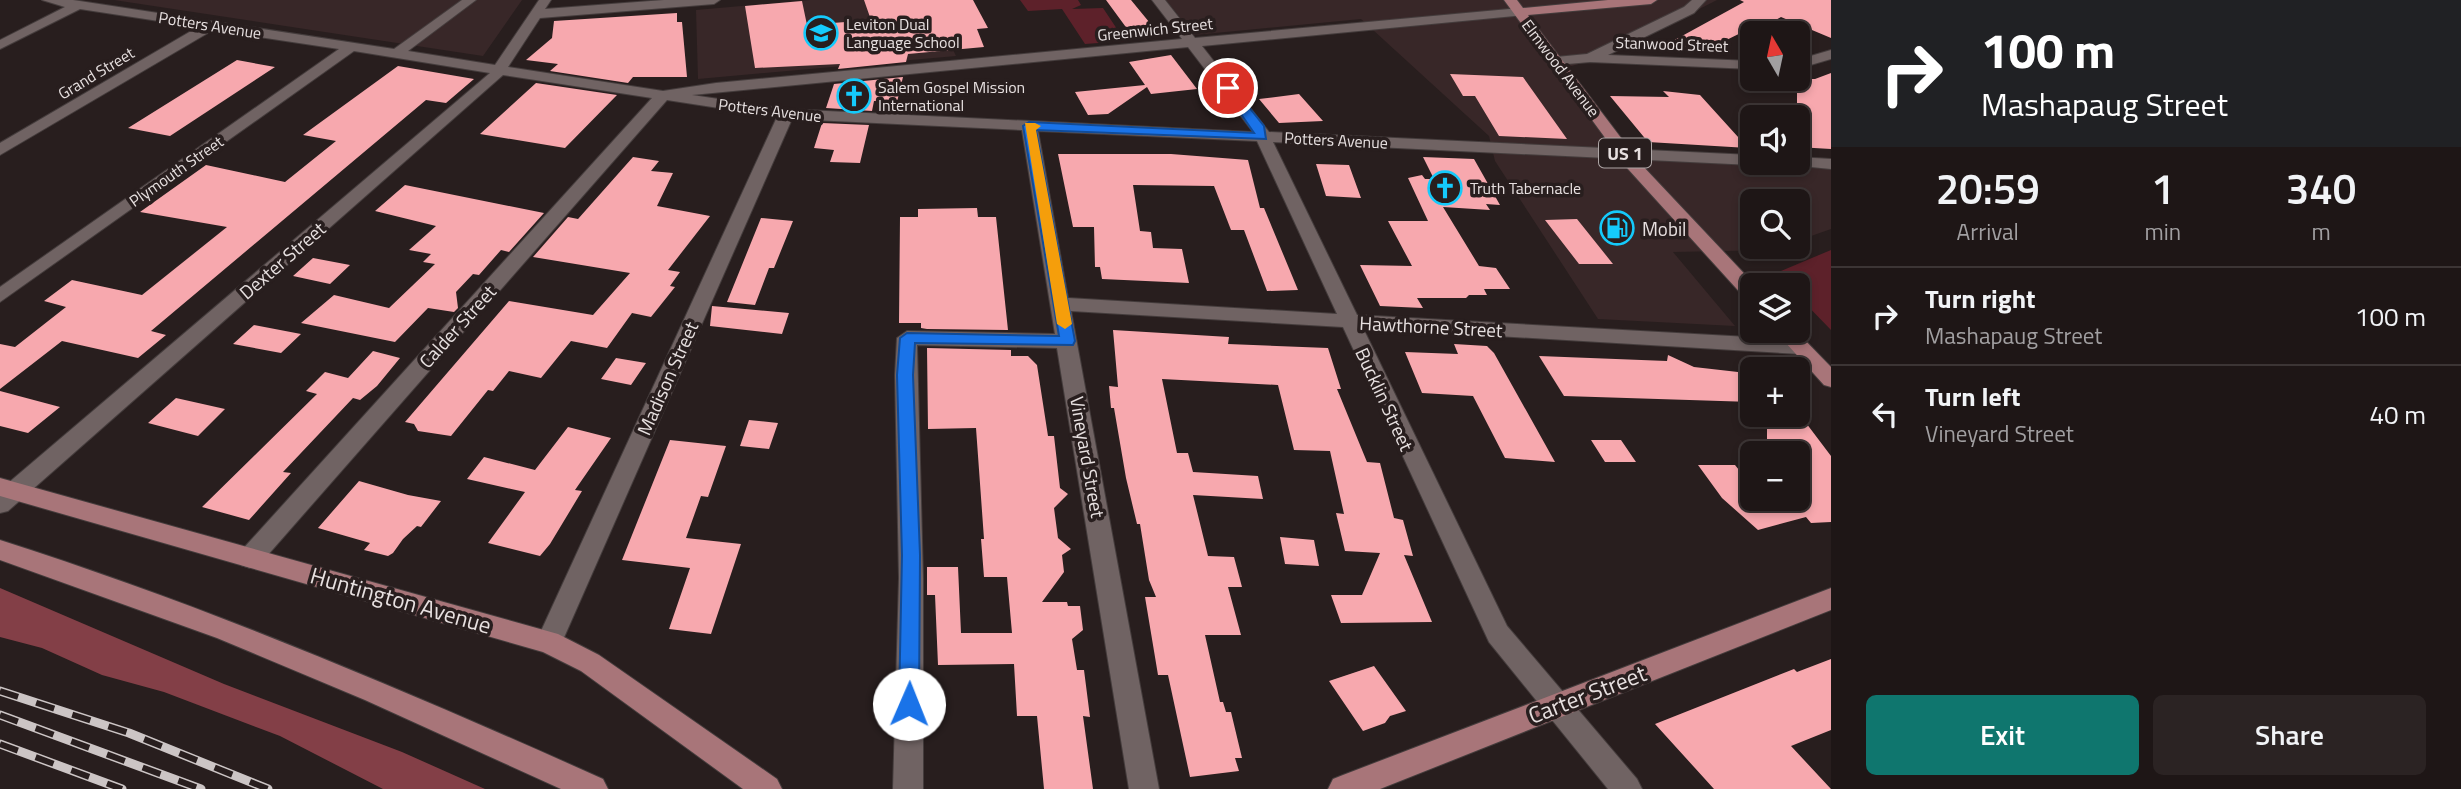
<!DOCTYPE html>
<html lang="en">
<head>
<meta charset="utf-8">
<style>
  :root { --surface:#1e1616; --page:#2b2323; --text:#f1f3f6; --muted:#a19fa1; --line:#3c3535; --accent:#0f766e }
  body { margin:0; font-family:"Titillium Web",sans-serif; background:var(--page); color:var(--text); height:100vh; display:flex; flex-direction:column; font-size:26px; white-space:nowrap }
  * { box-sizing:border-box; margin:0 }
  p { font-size:23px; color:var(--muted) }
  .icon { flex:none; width:38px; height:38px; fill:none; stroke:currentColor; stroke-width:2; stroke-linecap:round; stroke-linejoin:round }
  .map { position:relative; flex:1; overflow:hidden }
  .side { display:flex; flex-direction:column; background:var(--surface); width:630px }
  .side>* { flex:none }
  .guide { background:#202124; color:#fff; overflow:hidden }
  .needle { width:46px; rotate:351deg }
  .buttons { position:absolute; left:1740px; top:21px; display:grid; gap:14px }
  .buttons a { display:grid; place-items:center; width:70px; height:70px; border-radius:10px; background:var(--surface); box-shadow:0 4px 10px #0003,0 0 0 2px var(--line); font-size:35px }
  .pin { position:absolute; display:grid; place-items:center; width:60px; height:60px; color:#fff; margin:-30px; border:4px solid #fff; border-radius:50%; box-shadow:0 2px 7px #0007 }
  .me { position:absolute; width:77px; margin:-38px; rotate:1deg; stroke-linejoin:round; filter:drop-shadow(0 0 5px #0008) }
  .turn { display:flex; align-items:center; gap:24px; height:147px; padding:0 35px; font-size:32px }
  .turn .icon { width:91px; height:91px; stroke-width:2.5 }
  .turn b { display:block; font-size:49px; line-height:60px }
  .eta { display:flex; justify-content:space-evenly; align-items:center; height:119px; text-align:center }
  .eta b { font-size:42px; font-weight:600; line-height:49px }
  .cta { display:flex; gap:14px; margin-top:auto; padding:14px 35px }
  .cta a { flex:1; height:80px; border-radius:10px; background:var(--accent); color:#fff; font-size:28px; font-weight:600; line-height:80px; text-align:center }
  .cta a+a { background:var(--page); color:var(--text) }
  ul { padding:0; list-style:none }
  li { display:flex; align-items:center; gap:21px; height:98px; padding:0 35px; border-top:2px solid var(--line) }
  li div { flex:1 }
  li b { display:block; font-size:26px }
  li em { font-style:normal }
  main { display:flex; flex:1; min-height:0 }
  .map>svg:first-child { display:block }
</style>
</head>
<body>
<main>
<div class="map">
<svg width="1831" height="789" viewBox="0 0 1831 789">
  <rect width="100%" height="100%" fill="#281e1e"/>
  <path fill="#382728" d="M114,0H522L483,56Z
    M810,0H929L956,56L698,79L696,10Z
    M1166,0H1717L1607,56L1568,67L1633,155L1831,168V229L1797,241V201H1752V247H1781L1772,250L1673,252L1735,326L1598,319L1495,161L1489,136L1361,19L1194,35Z"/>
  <path fill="#5d212a" d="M1020,0H1078L1081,5L1072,9L1103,8L1125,41L1085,44L1062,9L1028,11Z
    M1831,250V330L1797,295V285H1788L1776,273Z"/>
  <path fill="#833f47" d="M0,588L224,684L402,752L485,789H383L280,736L164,692L102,675L42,648L0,637Z"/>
  <path fill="#f7a8ae" d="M864,0H973L988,28L977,29L984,47L908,54L906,62L838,69L840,64L755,68L745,6L802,1L807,25L871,20Z
    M1106,0H1131L1154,28L1128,30Z
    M1740,0H1831V38L1781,17L1766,26L1759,24L1700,53L1671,42L1744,2Z
    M677,13V22H682L687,77H633L628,83L550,71L558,64L526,60L552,38L554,21Z
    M1171,55L1197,89L1151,94L1147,87L1108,114L1088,115L1075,92L1145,85L1129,62Z
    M237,60L275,67L170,136L128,128Z
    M398,66L474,79L446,103L426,100L151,331L166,335L138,358L62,341L0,389V344L15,347L66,307L44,301L72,280L142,295L227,227L140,212L206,165L285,182L336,141L303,135Z
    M1831,73V149L1797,147V79H1815Z
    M1450,74L1523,77L1567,139L1499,136L1475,96H1463Z
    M903,77L897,102L874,101L872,111L826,108L834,84Z
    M536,83L617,95L565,148L480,134Z
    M1663,91L1700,95L1748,148L1648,142L1610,96L1669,97Z
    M1299,94L1323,121L1279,123L1259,99Z
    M822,123L869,125L860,163L830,162L834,150L814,148Z
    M1058,154H1171L1248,160L1260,208H1264L1298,290L1267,291L1244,230H1231L1214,186L1133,185L1140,231L1151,232L1153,248L1182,249L1189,283L1102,279L1100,267H1095L1094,227H1073Z
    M633,157L659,161L651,171L673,173L657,206L710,216L668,270L680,272L670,286L675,287L651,317L632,313L607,348L571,341L541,378L509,371L493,391L488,390L451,436L418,431L414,424L405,422L509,301L593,315L630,273L533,257L568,217L578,219Z
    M1423,157L1474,159L1500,205L1486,204L1490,210L1443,207L1479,266L1496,268L1510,289H1484L1487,295H1469L1466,298H1417L1423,308L1380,306L1360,265L1412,266L1388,221H1428L1408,178L1422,175L1425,179H1434Z
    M1316,164L1349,165L1361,198L1326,196Z
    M405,185L544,213L509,252L501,250L479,275L473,274L456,292L458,308L454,312L428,308L395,342L301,323L334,295L389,308L435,264L423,262L431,254L409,250L436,226L375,211Z
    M977,208L978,217H996L1008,330L927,329L921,328V323H899L900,217H918V209Z
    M761,218L793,221L774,268H769L755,305L727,302Z
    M1577,219L1613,264H1579L1545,220Z
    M313,258L350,265L330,284L293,276Z
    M712,306L789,313L782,334L710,326Z
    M254,325L301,334L281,353L233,344Z
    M1113,330L1229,337L1228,344L1328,348L1341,389H1337L1367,462L1380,463L1394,518L1403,520L1413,556L1404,555L1432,622L1341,623L1331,595H1362L1380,553L1345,551L1336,513L1344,514L1330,451L1294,450L1278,385L1162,379L1177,453H1188L1193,472L1258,476L1263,499L1193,495L1208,556L1234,557L1242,587H1228L1241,635H1205L1220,702H1223L1226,712H1231L1242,758H1235L1239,771L1190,777L1168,675H1158L1145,597H1156L1149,580L1140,524H1137L1126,478L1114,408H1111L1109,386L1118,387Z
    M1454,344L1487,346L1494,353L1555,462L1505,458L1473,396L1422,393L1405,352L1458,354Z
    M927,348L1011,350V356H1028L1037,365L1048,436H1054L1060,488L1068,494L1054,508L1058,538L1071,549L1062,555L1064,572L1042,602H1067L1068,606H1080L1083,630L1072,639L1077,670H1084L1090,717L1083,716L1093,789H1044L1037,716H1017L1014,664L938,665L935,595H927V567H958L961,633H1012L1007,577H984L981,539H984L976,428L928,429Z
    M373,351L400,358L377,386L360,400L353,398L283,472L291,473L249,520L202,507L317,394L306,391L325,372L348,378Z
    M1668,355L1694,367L1738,372L1752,391V402L1564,396L1539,356L1667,361Z
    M616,358L646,363L631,385L601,379Z
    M0,391L60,407L28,433L0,426Z
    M176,398L225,409L198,436L148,423Z
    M1797,411L1831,456V522L1811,523L1806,517L1758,530L1722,498L1698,465H1735L1752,486V499H1797V442L1767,440V415H1797Z
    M749,420L778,423L769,449L740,446Z
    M568,427L611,438L575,490L582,491L550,544L540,556L488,543L525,492L467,479L484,457L535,470Z
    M670,440L726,446L708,497L701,496L686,538L741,544L711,634L669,629L690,568L622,560Z
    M1591,440H1621L1636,462H1605Z
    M359,481L408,495L441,501L421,527L417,526L403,539L393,553L388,556L364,550L370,543L318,528Z
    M1280,537L1314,540L1319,566L1285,564Z
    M1831,659V730L1791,746L1831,789H1714L1655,724L1794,669L1797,672Z
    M1374,666L1406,711L1390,716L1385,723L1363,731L1329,681Z"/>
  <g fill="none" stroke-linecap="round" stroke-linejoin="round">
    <defs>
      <path id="minor" d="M42,0H73L394,49L462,0H476L408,51L495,65L539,0H551L545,9L664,0H720L714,4L540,18L508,67L663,91L716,83L1182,39L1152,0H1165L1195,38L1520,8L1527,12L1525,15L1202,46L1269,132L1752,155V163H1758L1752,165L1273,142L1357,315L1800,340L1810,347L1800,354L1363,328L1507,626L1637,779L1642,789H1608L1489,642L1343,327L1071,311L1159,789H1129L1057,348L917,345L923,578V789H893L899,578L895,375L897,338L907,331L1055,334L1022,130L792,119L562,642L558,650L549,654L540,650L536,642L777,117L667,100L259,565L250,568L241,565L238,558L241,551L652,98L503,75L8,511L0,513V490L490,73L354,51L0,302V287L339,49L213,30L0,155V143L198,27L80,9L0,49V40L65,7ZM1188,47L1253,132L786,109L692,95ZM1038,131L1257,141L1337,314L1068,298Z
        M1692,0H1706L1694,13L1608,55L1752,61V69L1590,62L1556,65L1549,61L1556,57L1587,54L1684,7Z
        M1831,50V59L1797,69V60Z
        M1797,157L1831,159V169L1791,165L1789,163H1797Z"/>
      <path id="major" d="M1504,0H1517L1523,8L1608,0H1657L1651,4L1528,15L1640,163L1755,285H1752V300L1745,298L1628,169Z
        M1775,331H1796L1831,367V387L1824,385Z
        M0,478L558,634L599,655L777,779L782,789H743L581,671L543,652L0,496Z
        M0,540C207,606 405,690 603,779L608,789H561L365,700L217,638L0,560Z
        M1831,588V610L1380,789H1328L1333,779L1343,775Z"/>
    </defs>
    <use href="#minor" stroke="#443c3c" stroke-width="2"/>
    <use href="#major" stroke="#443c3c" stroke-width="2"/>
    <use href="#minor" fill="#706363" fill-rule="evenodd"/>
    <use href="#major" fill="#a87579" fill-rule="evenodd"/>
    <defs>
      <path id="rail" d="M0,691L129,733L268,789
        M0,715L201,789
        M0,744L122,789"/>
    </defs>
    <use href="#rail" stroke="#ccc5c5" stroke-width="9"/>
    <use href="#rail" stroke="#281e1e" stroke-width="6" stroke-dasharray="19" stroke-linecap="butt"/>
  </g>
  <path fill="#1a73e8" stroke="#114b97" stroke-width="2" d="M1225,86H1232L1264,126L1266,139L1036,130L1075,341L1073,345L915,343L913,375L920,555L919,704L916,711L909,714L902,711L899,704L902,555L897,375L900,338L907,333L1059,336L1023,126L1029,122L1254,133L1223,88Z"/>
  <path fill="#f59e0b" d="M1025,123H1035L1041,126L1036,130L1072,324L1065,329L1057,324Z"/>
  <defs>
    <symbol id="school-ring" viewBox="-11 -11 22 22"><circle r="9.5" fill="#281e1e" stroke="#15cafb" stroke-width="1.5"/><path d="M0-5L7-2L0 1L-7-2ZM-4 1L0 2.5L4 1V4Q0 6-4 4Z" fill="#15cafb"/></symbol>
    <symbol id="church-ring" viewBox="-11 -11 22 22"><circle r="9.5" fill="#281e1e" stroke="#15cafb" stroke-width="1.5"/><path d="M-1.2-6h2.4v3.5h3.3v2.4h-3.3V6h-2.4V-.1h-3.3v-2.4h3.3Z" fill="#15cafb"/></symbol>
    <symbol id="fuel-ring" viewBox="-11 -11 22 22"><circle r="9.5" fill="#281e1e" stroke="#15cafb" stroke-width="1.5"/><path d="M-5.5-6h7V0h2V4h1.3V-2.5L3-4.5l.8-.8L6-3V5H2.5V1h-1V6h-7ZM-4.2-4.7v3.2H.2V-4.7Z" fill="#15cafb"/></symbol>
  </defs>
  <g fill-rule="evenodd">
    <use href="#school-ring" x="802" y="14" width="38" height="38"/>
    <use href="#church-ring" x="835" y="77" width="38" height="38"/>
    <use href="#church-ring" x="1426" y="169" width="38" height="38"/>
    <use href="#fuel-ring" x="1598" y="209" width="38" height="38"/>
  </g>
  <g text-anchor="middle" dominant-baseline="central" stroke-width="7" stroke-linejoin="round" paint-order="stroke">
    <g font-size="16" fill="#e7e0e0" stroke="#281e1e" text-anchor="start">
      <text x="846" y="24">Leviton Dual<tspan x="846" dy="18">Language School</tspan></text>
      <text x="878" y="87">Salem Gospel Mission<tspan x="878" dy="18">International</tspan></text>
      <text x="1470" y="188">Truth Tabernacle</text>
    </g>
    <g font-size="16" fill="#e7e0e0" stroke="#281e1e">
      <text transform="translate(210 25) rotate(9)">Potters Avenue</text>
      <text transform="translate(1155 29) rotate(-6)">Greenwich Street</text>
      <text transform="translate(1672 44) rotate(2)">Stanwood Street</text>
      <text transform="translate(1561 68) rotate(53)">Elmwood Avenue</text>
      <text transform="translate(96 73) rotate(-31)">Grand Street</text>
      <text transform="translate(770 110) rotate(7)">Potters Avenue</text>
      <text transform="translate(1336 140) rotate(3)">Potters Avenue</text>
      <text transform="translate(176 171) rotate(-35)">Plymouth Street</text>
    </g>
    <rect fill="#281e1e" stroke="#aea6a6" stroke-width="2" x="1599" y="138.5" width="52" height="29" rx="5"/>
    <g font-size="18" font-weight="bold" fill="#e7e0e0">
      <text x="1625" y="153">US 1</text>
    </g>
    <g font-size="19" fill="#e7e0e0" stroke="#281e1e" text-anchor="start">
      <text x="1642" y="228">Mobil</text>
    </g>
    <g font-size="19" fill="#e7e0e0" stroke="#281e1e">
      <text transform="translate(282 260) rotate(-41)">Dexter Street</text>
      <text transform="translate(457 326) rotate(-48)">Calder Street</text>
      <text transform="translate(1431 326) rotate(3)">Hawthorne Street</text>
      <text transform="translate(667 378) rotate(-66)">Madison Street</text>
      <text transform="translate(1385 399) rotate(65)">Bucklin Street</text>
      <text transform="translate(1088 457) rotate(80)">Vineyard Street</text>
    </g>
    <g font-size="23" fill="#e7e0e0" stroke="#281e1e">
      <text transform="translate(401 600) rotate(16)">Huntington Avenue</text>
      <text transform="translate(1587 694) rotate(-21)">Carter Street</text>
    </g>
  </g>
</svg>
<div class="buttons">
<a><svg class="needle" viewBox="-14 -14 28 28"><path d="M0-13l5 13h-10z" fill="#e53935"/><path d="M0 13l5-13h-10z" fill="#a19fa1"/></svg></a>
<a><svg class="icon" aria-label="sound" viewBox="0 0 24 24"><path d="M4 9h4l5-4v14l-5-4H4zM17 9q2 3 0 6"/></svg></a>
<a><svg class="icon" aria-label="search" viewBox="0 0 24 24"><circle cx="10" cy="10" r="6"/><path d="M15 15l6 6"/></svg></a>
<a><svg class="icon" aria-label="layers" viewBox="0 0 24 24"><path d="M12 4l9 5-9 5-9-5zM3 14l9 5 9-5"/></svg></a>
<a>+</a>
<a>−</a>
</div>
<div class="pin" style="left:1228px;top:88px;background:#d93025"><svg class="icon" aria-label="arrive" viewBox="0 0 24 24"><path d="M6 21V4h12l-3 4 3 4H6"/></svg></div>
<svg class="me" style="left:909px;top:704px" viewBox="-20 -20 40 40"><circle r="19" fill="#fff"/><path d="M0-13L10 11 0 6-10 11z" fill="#1a73e8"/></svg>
</div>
<section class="side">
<div class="guide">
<div class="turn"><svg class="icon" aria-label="right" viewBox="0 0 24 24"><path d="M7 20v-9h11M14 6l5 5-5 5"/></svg><div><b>100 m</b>Mashapaug Street</div></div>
</div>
<div class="eta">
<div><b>20:59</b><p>Arrival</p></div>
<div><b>1</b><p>min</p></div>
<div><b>340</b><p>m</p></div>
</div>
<ul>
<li><svg class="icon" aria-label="right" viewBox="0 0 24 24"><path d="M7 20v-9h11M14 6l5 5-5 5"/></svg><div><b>Turn right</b><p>Mashapaug Street</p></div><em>100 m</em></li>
<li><svg class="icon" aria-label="left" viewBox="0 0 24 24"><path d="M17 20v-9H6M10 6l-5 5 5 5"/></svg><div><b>Turn left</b><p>Vineyard Street</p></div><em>40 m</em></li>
</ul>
<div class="cta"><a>Exit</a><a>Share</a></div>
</section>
</main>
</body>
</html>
